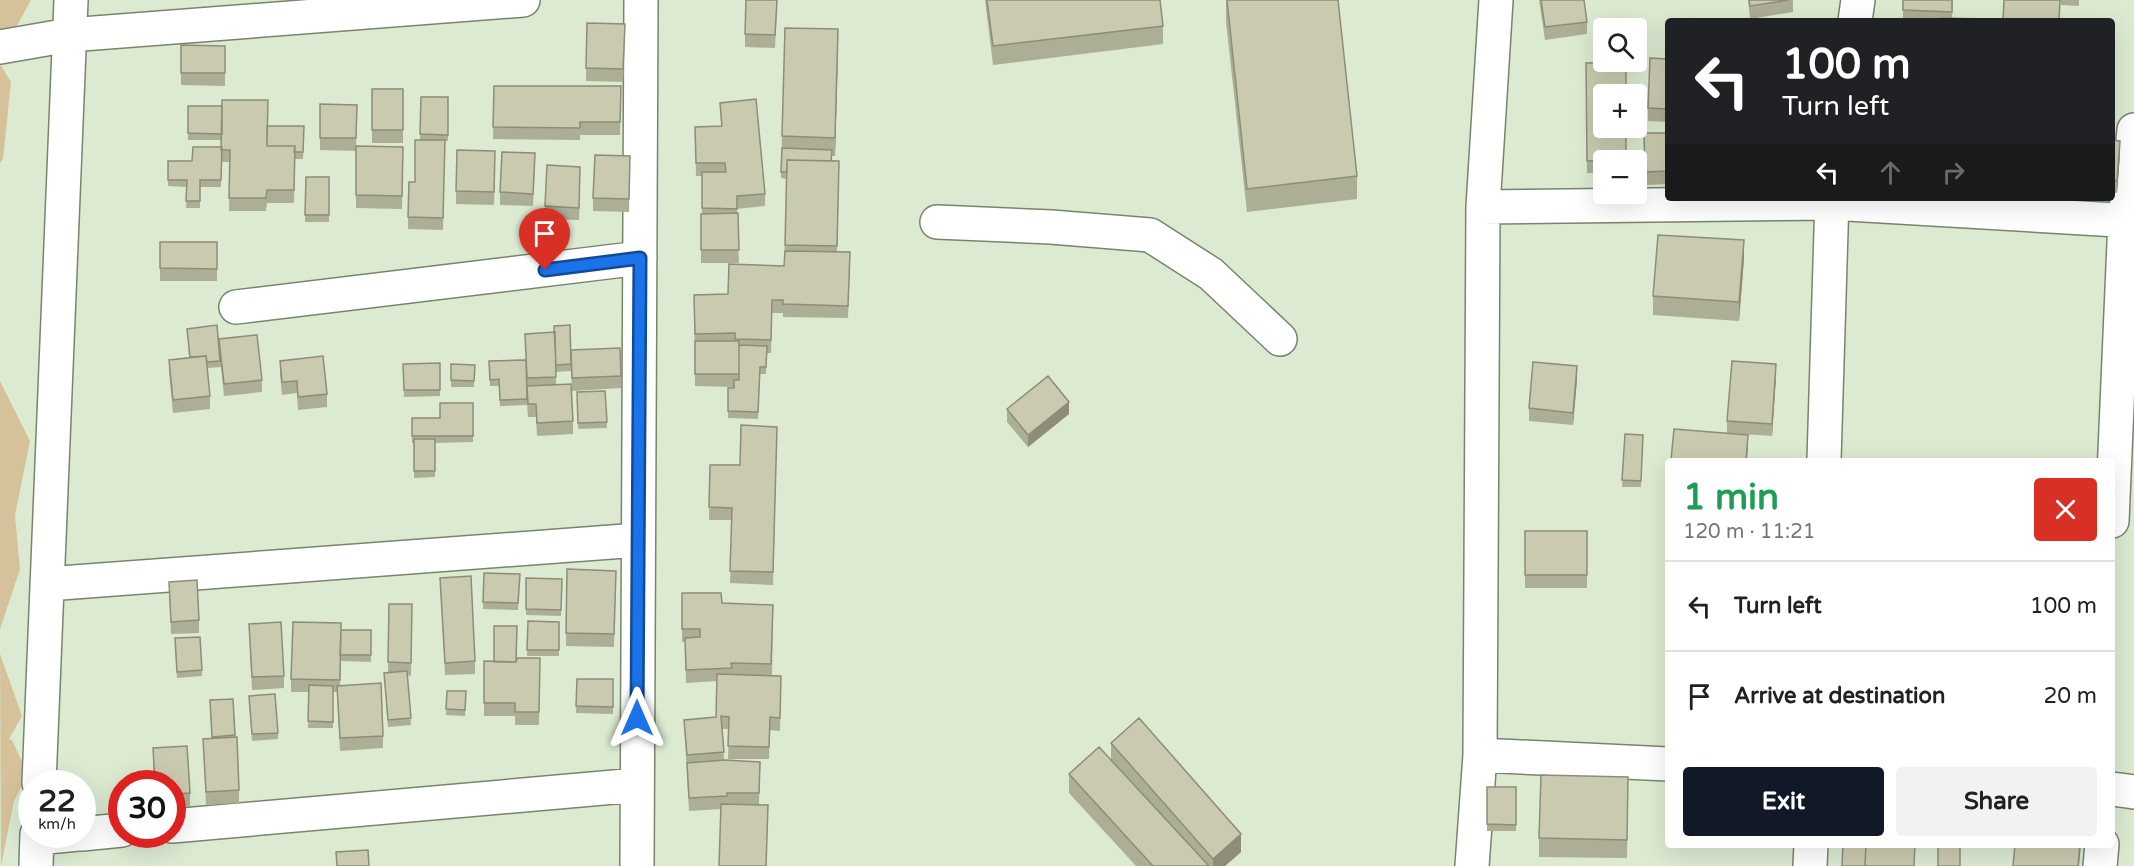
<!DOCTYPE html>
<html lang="en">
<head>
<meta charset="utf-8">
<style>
  :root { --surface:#fff; --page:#f2f2f2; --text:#202124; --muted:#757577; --line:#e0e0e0; --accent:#111827 }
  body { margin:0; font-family:"Varela Round",sans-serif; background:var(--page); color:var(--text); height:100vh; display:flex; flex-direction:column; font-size:22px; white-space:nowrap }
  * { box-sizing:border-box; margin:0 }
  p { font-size:20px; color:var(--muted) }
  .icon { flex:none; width:33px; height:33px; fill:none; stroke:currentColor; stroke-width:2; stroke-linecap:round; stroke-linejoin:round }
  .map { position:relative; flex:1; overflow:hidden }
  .side { position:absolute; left:1665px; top:458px; width:450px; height:390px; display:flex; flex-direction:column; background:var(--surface); border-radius:6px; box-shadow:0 6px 24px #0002 }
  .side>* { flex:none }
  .top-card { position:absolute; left:1665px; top:18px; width:450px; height:183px; border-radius:6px; box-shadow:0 6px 24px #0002; background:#202124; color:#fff; overflow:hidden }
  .controls { position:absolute; left:1593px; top:18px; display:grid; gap:12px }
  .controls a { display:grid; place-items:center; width:54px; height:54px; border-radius:6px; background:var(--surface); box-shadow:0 6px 24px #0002; font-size:30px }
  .speed { position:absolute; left:18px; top:770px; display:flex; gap:12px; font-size:30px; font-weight:700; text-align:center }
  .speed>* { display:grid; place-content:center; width:78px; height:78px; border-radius:50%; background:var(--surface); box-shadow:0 6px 24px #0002; line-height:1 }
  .speed small { font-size:15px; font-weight:400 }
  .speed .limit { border:9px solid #d22; background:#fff; color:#111 }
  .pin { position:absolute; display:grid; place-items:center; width:51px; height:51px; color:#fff; margin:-62px -26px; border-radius:50% 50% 50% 0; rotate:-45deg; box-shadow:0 0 6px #0007 }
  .pin .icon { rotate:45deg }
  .me { position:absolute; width:66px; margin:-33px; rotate:0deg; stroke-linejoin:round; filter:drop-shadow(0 0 4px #0008) }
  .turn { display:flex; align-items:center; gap:21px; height:126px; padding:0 18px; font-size:27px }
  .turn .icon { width:78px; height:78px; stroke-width:2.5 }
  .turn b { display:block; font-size:42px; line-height:51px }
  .lanes { display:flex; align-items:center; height:57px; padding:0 18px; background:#0003; justify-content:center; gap:30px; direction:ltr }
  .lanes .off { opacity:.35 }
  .round { display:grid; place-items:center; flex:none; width:63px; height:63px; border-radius:6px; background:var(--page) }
  .overview { display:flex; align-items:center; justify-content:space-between; height:102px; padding:0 18px }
  h1 { font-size:36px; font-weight:700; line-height:45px; color:#1e9e55 }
  .primary-button { display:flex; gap:12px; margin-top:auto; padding:12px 18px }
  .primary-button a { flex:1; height:69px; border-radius:6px; background:var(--accent); color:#fff; font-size:24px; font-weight:700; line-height:69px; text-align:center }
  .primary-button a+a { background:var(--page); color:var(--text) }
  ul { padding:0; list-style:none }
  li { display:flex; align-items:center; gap:18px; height:90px; padding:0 18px; border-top:2px solid var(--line) }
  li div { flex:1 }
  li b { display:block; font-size:22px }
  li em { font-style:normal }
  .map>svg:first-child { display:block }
</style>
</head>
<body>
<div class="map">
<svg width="2134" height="866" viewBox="0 0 2134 866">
  <rect width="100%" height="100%" fill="#dbead1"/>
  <path fill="#d6c29a" d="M0,0H31L0,57Z
    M0,64L11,82L3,159L0,163Z
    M0,381L30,441L15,515L20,569L0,629Z
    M0,654L22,716L9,739L12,740L24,766L25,780L14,801L1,866Z"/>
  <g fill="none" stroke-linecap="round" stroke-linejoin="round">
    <defs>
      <path id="minor" d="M1855,21L1858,0
        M0,47L69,35L523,0
        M1483,207L1831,203L2134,221
        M937,222L1051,227L1150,235L1211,274L1280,339
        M236,307L640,258
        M1824,460L1832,198
        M2112,521L2125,220L2134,130
        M47,584L638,540
        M1480,755L1668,764
        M39,783L71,0
        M2112,789L2134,792
        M172,826L637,785
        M82,834L122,830
        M37,838L78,834
        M36,866L37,834
        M637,866L641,0
        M1472,866L1480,755L1483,207L1496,0
        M1810,866L1811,844
        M2100,866L2102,844"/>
    </defs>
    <use href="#minor" stroke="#78856e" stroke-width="36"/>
    <use href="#minor" stroke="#fff" stroke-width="33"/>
  </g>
  <path fill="#adae96" d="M985,0H1160L1163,26V44L993,65Z
    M1226,0L1357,176V199L1247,212L1226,22Z
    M1539,0H1584L1587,22V34L1545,40Z
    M1748,0H1793V12L1750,19Z
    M1903,0H1953L1952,18L1982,21H1903Z
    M2004,0H2079V6L2061,5V3Z
    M777,11L775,48L745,47V34Z
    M785,28L838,48L835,156H832V161L839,180L837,252L850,265L848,318L783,317V313H772L771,353H767L766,374H760L758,419L728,418V388H734V387L695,386L694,295L728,294L784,266L787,179L781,178V172Z
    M625,37L623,82L586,81V68Z
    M225,46V86L181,85V73Z
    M1668,59V122L1648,121V108Z
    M1586,63L1626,128V160H1604V173H1587Z
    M494,86H621L620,135H580V140L493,139Z
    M372,89H403V143H372Z
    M421,97H448V141H445L443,230L408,229V217L415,182L420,140Z
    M720,103L765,194V206L737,209L739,263H701V214H702V176H696L695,127L721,126Z
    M320,104L357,105L356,146L403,147L402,209L356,208V151L320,150Z
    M188,106L267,126H304L303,159H295L294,203H267L266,211H229L230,162H221V187H200V208H186L187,187L168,186V161H192L221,147L222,140H188Z
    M1668,133V184L1645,185L1644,135Z
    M2112,140L2120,154L2117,193H2112Z
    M495,164L494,205L456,204V191Z
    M535,166L533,206L500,205V192Z
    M630,169L629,212L593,211V198Z
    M306,177H329V222H305Z
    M580,179L579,220L545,219V206Z
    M217,242V281H160V268Z
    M1744,259L1739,321L1653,315V296Z
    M187,329L219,343L262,380V392L224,396L221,367L207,368L210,396V409L173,413L169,372V360L189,357Z
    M571,357L621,376V388L572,391L571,368V371L556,372V385L573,421V434L537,436L536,417H528L527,403V405L500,406L499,386H490L489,361Z
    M280,361L327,394V407L298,410L297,393L282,395L280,374Z
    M440,363V396L404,397L403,364Z
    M451,364L475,365L474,387H451Z
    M1776,377L1772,436L1727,433V421Z
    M1577,379L1573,425L1529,421V408Z
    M605,391L607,428L578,429L577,392Z
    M473,403V442L435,443V477L414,478V443H412V418H440Z
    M1007,409L1069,414L1028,447L1007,422Z
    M777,427L773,585L730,583L732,520H709L710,465H740Z
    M1625,434L1643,435L1641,487H1622Z
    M1525,531H1587V588H1525Z
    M567,569L616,571L614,647L566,646Z
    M484,573L520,574L518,610L483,609Z
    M440,578L475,661V674L445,675Z
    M526,578L562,579L561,616L526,615Z
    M169,582L199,620V633L171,634Z
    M682,593L773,617L772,676H781L780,731L770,730L769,759H728L729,729H722L724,760L760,762L759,805L768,824L721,809L689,811L684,720L716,717L717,681L686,683L685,642H682Z
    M389,604H412L411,676L407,675L411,725L388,727L384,673H388Z
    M528,621L559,622V656H527Z
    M249,624L284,676V688L252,690Z
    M341,630H371V662L341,661L340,685L383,736V748L340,751L337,692H333V728H308L309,692H291V679Z
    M175,645L202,670V676L177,678Z
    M540,658L539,725H515V716H484V661L494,662L516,659Z
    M577,679H613V714L576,713Z
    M447,691H466L465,716L446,715Z
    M233,699L239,790V803L206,805L203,739H212L210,700Z
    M249,702L278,733V739L252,741Z
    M1111,743L1241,852L1225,866H1136L1069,793V774L1111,759Z
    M153,748L190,793V806L172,807V783H154Z
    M1628,777L1627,858L1539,857V838Z
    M1487,787H1516V831H1487Z"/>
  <path fill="#8d8d7a" d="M838,29V48L835,156V138Z
    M2120,141V154L2117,193V181Z
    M1744,240V259L1739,321V302Z
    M1776,364V377L1772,436V424Z
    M1577,366V379L1573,425V413Z
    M1069,402V414L1028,447V435Z
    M1748,435V448L1747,460H1746Z
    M1241,834V852L1225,866H1213V859Z
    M2080,844H2081L2079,866H2078Z"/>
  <path fill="#c9caaf" stroke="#8d8d7a" stroke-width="1.5" d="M746,0H777L775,35L745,34Z
    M987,0H1160L1163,26L993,46Z
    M1227,0H1338L1357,176L1247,189Z
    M1541,0H1584L1587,22L1545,27Z
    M1749,0H1789L1750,6Z
    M1903,0H1952V12L1903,10Z
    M2004,0H2060L2059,21H2003Z
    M1942,18L1982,19V21H1941Z
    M587,23L625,24L623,69L586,68Z
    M785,28L838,29L835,138L782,136Z
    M181,45L225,46V73H181Z
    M1650,58L1668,59V109L1648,108Z
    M1626,62V94H1604V128H1626V160L1587,161L1586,63Z
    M494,86H621L620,122H580V128L493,127Z
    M372,89H403V130H372Z
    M421,97H448V135L420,134Z
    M756,99L765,194L737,196V209L702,208V172H726L725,163H696L695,127L722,126L720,103Z
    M222,100H268L267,146H295L294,190H267L266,198H229L230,150H221Z
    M320,104L357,105L356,138H320Z
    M188,106H222V134L188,133Z
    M267,126H304L303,152H294L295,146H267Z
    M1646,133H1668V171L1645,172L1644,135Z
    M415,140H445L443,218L408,217L409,182H415Z
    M2112,140L2120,141L2117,181L2112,180Z
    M356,146L403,147L402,196L356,195Z
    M193,147H222L221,180H200V201H186L187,180H168V161H192Z
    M782,148L832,150L831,161L787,160V172H781Z
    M457,150L495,151L494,192L456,191Z
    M502,152L535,153L533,194L500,192Z
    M595,155L630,156L629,199L593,198Z
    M787,160L839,161L837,246L785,245Z
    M547,165L580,167L579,208L545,206Z
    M306,177H329V215H305Z
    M738,213L739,250H701V214Z
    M1658,235L1744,240L1739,302L1653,296Z
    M160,242H217V269L160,268Z
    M785,251L850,252L848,306L783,304V300H772L771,340L735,339V333L695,334L694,295L728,294L729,264L784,266Z
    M217,325L220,361L207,362L206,356L190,357L187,329Z
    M570,325L571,364L556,365L554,326Z
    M555,332L556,377L527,378L525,334Z
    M257,335L262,380L224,384L219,339Z
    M695,341H739V374H695Z
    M739,345L767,346L766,367H760L758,412L728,411V388H734V380H739Z
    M620,348L621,376L572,378L571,350Z
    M206,356L210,396L173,400L169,360Z
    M323,356L327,394L298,397L297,381L282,382L280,361Z
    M526,360L527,399L500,400L499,379L490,380L489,361Z
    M1732,361L1776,364L1772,424L1727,421Z
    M1533,362L1577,366L1573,413L1529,408Z
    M440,363V390H404L403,364Z
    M451,364L475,365L474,381L451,380Z
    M1048,376L1069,402L1028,435L1007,409Z
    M571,384L573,421L537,423L536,404H528L527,386Z
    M605,391L607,422L578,423L577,392Z
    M440,403H473V436H412V418H440Z
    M741,425L777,427L773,572L730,571L732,508L709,507L710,465H740Z
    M1674,429L1748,435L1746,460H1671Z
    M1625,434L1643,435L1641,481L1622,480Z
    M414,439H435V471H414Z
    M1525,531H1587V575H1525Z
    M567,569L616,571L614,634L566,633Z
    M484,573L520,574L518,603L483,602Z
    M471,576L475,661L445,663L440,578Z
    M526,578L562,579L561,610L526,609Z
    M197,580L199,620L171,622L169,582Z
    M682,593H721L722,603L773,605L771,664L731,663L732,668L686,670L685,638L700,637V629H682Z
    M389,604H412L411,663L388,662Z
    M528,621L559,622V650H527Z
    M281,622L284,676L252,677L249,624Z
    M293,622L341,623L340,680L291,679Z
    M494,626H517L516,662H494Z
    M341,630H371V655H340Z
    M200,637L202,670L177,672L175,638Z
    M517,658H540L539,712H515V703H484V661L516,662Z
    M407,671L411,718L388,720L384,673Z
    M717,674L781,676L780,718L770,717L769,747L728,746L729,717L721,716L724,752L687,755L684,720L716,717Z
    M577,679H613V707L576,706Z
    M381,683L383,736L340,738L337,686Z
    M309,685L333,686V722L308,721Z
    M447,691H466L465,710L446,709Z
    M275,694L278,733L252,734L249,696Z
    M233,699L235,735L212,737L210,700Z
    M1139,718L1241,834L1213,859L1111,743Z
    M237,737L239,790L206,792L203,739Z
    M187,746L190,793L172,794V783H155L153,748Z
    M1099,747L1209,866H1153L1069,774Z
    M725,760L760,762L759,793H727V796L689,798L687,763Z
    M1541,775L1628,777L1627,840L1539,838Z
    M1487,787H1516V825L1487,824Z
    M721,804L768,805L766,866H719Z
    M1843,844H1866L1865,866H1842Z
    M1866,844H1915L1914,866H1865Z
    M1938,844H1960V866H1938Z
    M2015,844H2080L2078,866H2013Z
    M368,850L369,866H337L336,852Z"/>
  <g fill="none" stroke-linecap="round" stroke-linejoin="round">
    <defs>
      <path id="route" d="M545,270L640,258L637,718"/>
    </defs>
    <use href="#route" stroke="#114b97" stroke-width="15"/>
    <use href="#route" stroke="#1a73e8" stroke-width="10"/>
  </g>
</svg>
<div class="controls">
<a><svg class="icon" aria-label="search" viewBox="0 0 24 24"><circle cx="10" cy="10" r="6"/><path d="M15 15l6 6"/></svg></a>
<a>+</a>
<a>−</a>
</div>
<div class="speed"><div>22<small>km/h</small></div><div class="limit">30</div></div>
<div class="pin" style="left:545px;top:270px;background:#d93025"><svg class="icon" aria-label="arrive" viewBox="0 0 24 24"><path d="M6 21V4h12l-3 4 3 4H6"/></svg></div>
<svg class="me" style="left:637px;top:718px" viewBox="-20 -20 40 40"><path d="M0-17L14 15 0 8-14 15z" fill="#1a73e8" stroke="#fff" stroke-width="4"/></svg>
<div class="top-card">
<div class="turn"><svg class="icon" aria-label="left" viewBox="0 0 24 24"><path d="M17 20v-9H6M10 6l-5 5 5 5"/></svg><div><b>100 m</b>Turn left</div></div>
<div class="lanes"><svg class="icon" aria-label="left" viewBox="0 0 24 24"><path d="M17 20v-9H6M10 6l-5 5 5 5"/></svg><svg class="icon off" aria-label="ahead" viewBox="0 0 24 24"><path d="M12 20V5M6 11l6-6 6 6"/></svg><svg class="icon off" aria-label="right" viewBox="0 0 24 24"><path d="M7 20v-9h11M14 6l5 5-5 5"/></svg></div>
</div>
<section class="side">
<div class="overview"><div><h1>1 min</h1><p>120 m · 11:21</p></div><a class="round" style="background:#d93025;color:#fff"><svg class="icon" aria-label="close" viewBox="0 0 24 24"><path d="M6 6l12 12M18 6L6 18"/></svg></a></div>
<ul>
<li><svg class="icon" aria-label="left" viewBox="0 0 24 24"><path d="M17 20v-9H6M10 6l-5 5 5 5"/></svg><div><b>Turn left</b></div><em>100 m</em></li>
<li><svg class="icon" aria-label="arrive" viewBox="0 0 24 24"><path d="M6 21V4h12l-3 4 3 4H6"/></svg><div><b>Arrive at destination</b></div><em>20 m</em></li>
</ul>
<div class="primary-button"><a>Exit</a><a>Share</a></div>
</section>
</div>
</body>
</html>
